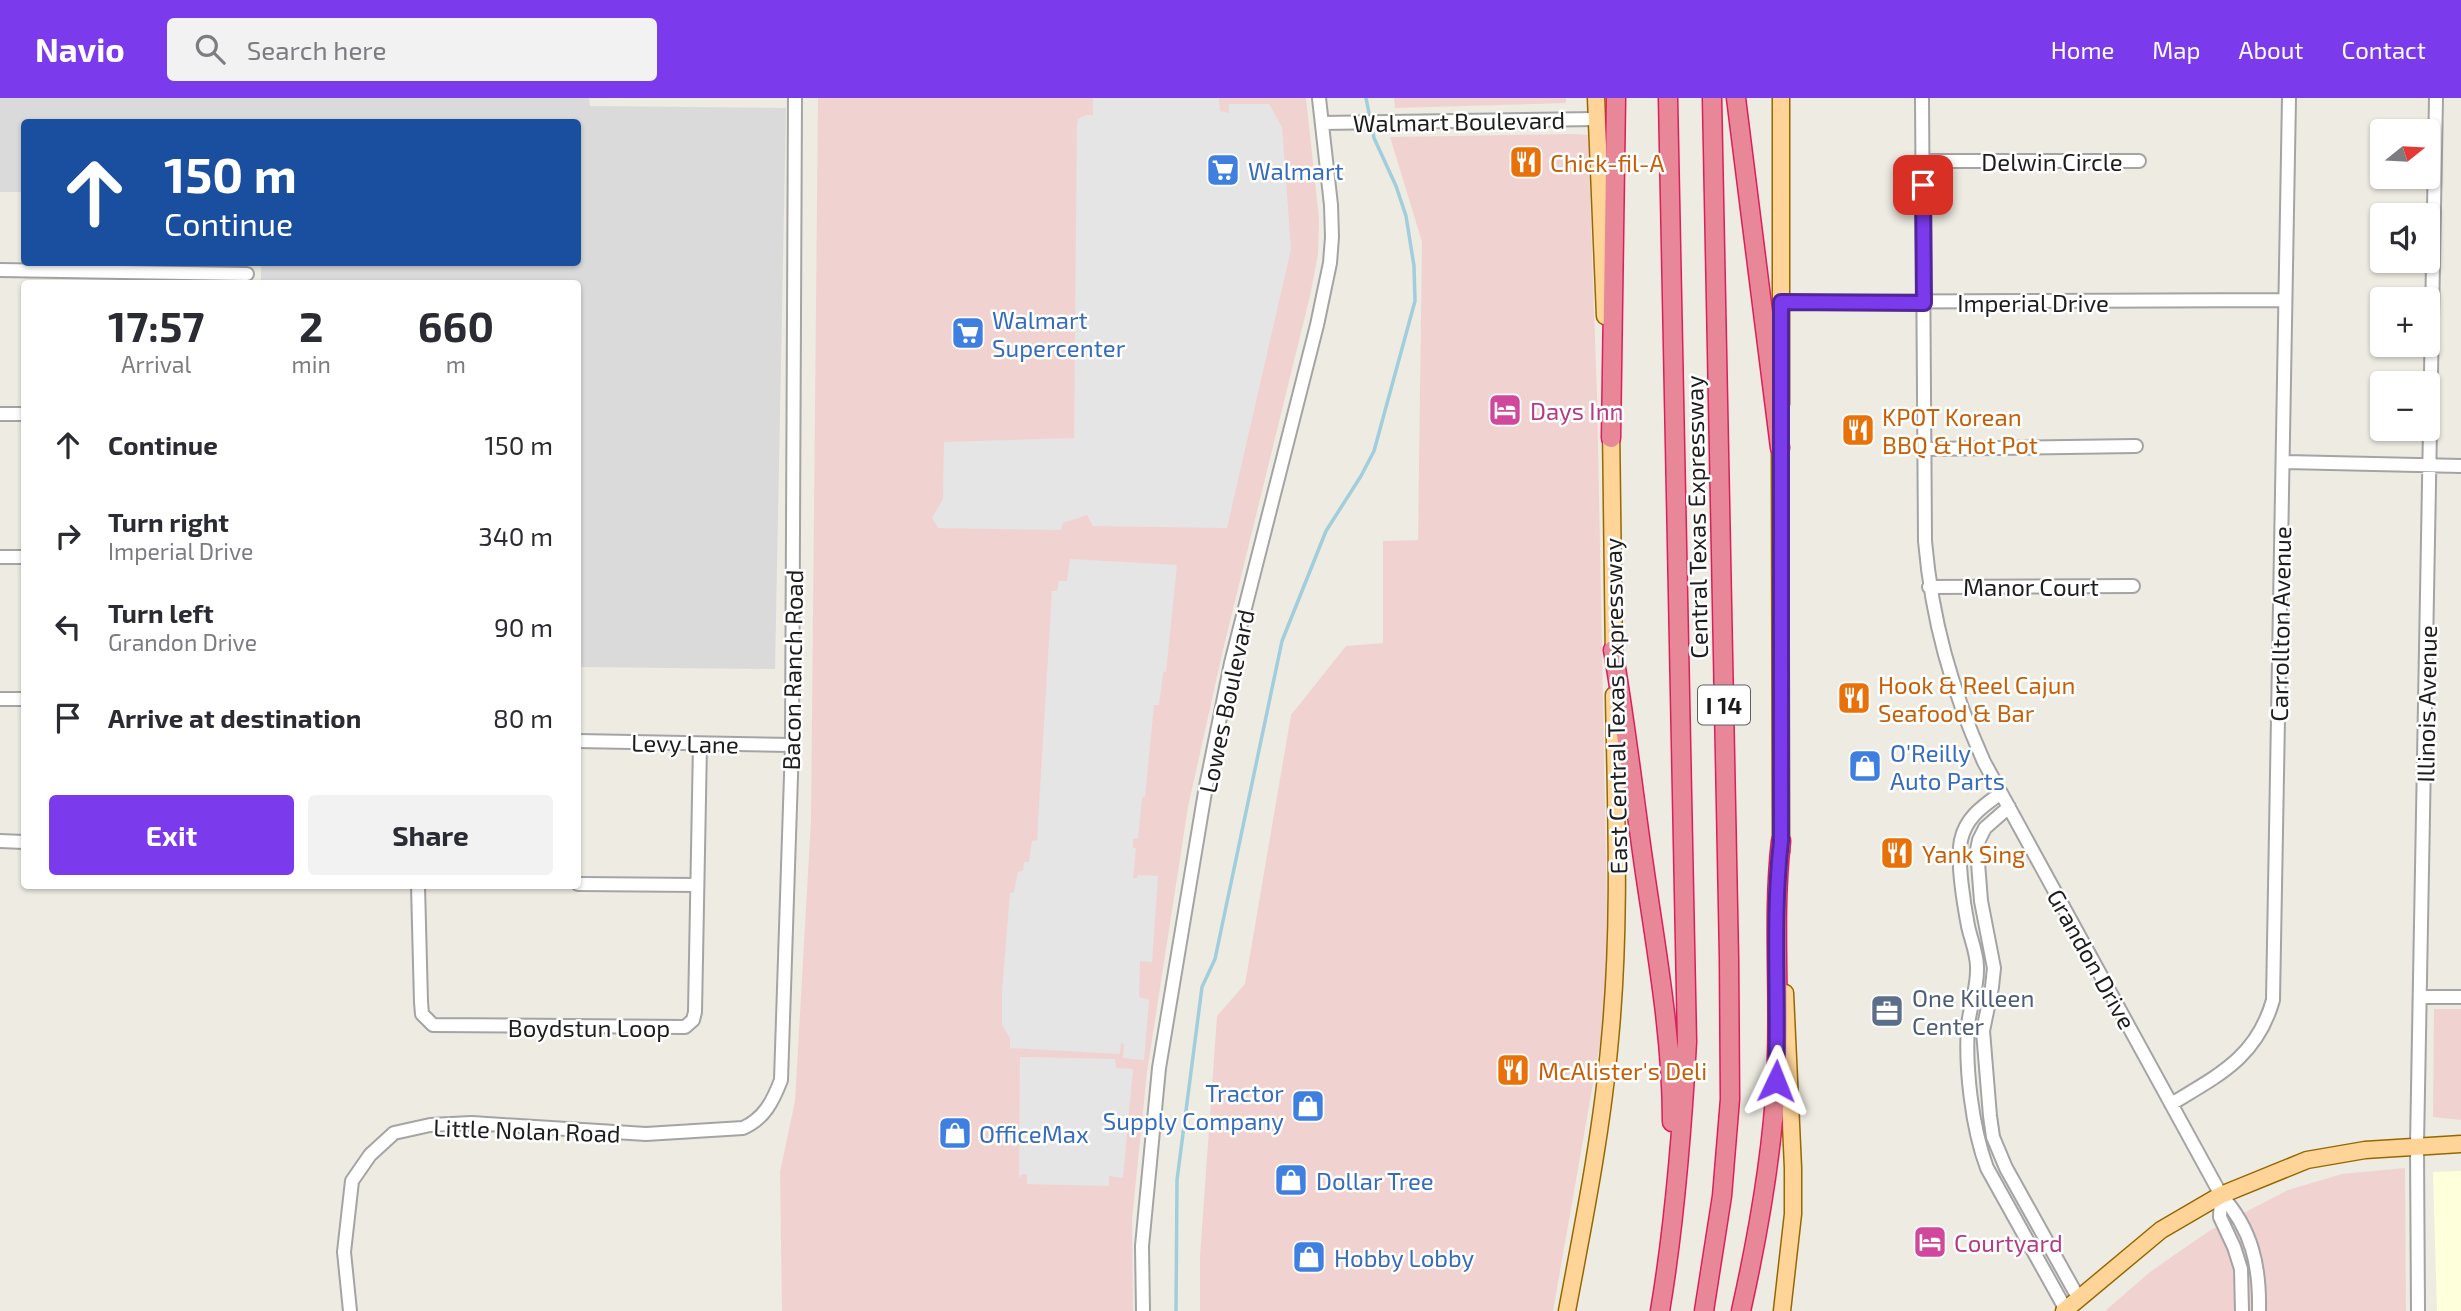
<!DOCTYPE html>
<html lang="en">
<head>
<meta charset="utf-8">
<style>
  :root { --surface:#fff; --page:#f2f2f3; --text:#2b2b33; --muted:#7c7c81; --accent:#7c3aed }
  body { margin:0; font-family:"Exo 2",sans-serif; background:var(--page); color:var(--text); height:100vh; display:flex; flex-direction:column; font-size:26px; white-space:nowrap }
  * { box-sizing:border-box; margin:0 }
  p { font-size:23px; color:var(--muted) }
  .icon { flex:none; width:38px; height:38px; fill:none; stroke:currentColor; stroke-width:2; stroke-linecap:round; stroke-linejoin:round }
  .map { position:relative; flex:1; overflow:hidden }
  .drawer { position:absolute; left:21px; top:182px; width:560px; height:609px; display:flex; flex-direction:column; background:var(--surface); border-radius:7px; box-shadow:0 2px 5px #0004 }
  .drawer>* { flex:none }
  .top-card { position:absolute; left:21px; top:21px; width:560px; height:147px; border-radius:7px; box-shadow:0 2px 5px #0004; background:#1a4fa0; color:#fff; overflow:hidden }
  .needle { width:46px; rotate:72deg }
  .tools { position:absolute; left:2370px; top:21px; display:grid; gap:14px }
  .tools a { display:grid; place-items:center; width:70px; height:70px; border-radius:7px; background:var(--surface); box-shadow:0 2px 5px #0004; font-size:35px }
  .pin { position:absolute; display:grid; place-items:center; width:60px; height:60px; color:#fff; margin:-30px; border-radius:14px; box-shadow:0 4px 10px #0006 }
  .me { position:absolute; width:77px; margin:-38px; rotate:2deg; stroke-linejoin:round; filter:drop-shadow(0 0 5px #0008) }
  .turn { display:flex; align-items:center; gap:24px; height:147px; padding:0 28px; font-size:32px }
  .turn .icon { width:91px; height:91px; stroke-width:2.5 }
  .turn b { display:block; font-size:49px; line-height:60px }
  .eta { display:flex; justify-content:space-evenly; align-items:center; height:119px; text-align:center }
  .eta b { font-size:42px; font-weight:700; line-height:49px }
  .cta { display:flex; gap:14px; margin-top:auto; padding:14px 28px }
  .cta a { flex:1; height:80px; border-radius:7px; background:var(--accent); color:#fff; font-size:28px; font-weight:700; line-height:80px; text-align:center }
  .cta a+a { background:var(--page); color:var(--text) }
  ul { padding:0; list-style:none }
  li { display:flex; align-items:center; gap:21px; height:91px; padding:0 28px }
  li div { flex:1 }
  li b { display:block; font-size:26px }
  li em { font-style:normal }
  header { display:flex; align-items:center; gap:42px; box-sizing:border-box; height:98px; padding:0 35px; background:var(--accent); color:#fff }
  header strong { font-size:33px }
  nav { display:flex; gap:38px; margin-inline-start:auto; font-size:24px }
  .search { width:490px; height:63px; background:var(--page); display:flex; align-items:center; gap:18px; box-sizing:border-box; padding:0 24px; border-radius:7px; color:var(--muted); font-size:26px }
  .map>svg:first-child { display:block }
</style>
</head>
<body>
<header>
<strong>Navio</strong>
<div class="search"><svg class="icon" aria-label="search" viewBox="0 0 24 24"><circle cx="10" cy="10" r="6"/><path d="M15 15l6 6"/></svg>Search here</div>
<nav><a>Home</a><a>Map</a><a>About</a><a>Contact</a></nav>
</header>
<div class="map">
<svg width="2461" height="1213" viewBox="0 0 2461 1213">
  <rect width="100%" height="100%" fill="#eeebe2"/>
  <path fill="#dbdada" d="M0,0H589L590,8L786,10L775,571L578,569V186L261,185V165L578,164V24H24V94H0Z"/>
  <path fill="#f0d3d1" d="M818,0H1306L1319,121L1318,156L1310,198L1223,552L1188,709L1147,974L1132,1122L1133,1213H782L780,1074L795,1003L811,722Z
    M1394,0H1566V5L1395,10Z
    M1575,36L1588,37L1597,298L1607,808L1605,893L1601,940L1553,1213H1200V1158L1217,918L1245,886L1291,617L1346,548L1383,545V443L1418,442L1422,144L1390,39Z
    M2434,911H2461V1022L2433,1019Z
    M2405,1070L2406,1213H2105L2150,1174L2209,1133L2288,1092L2342,1076Z"/>
  <path fill="#feffdb" d="M2461,1073V1213H2437L2433,1074Z"/>
  <path fill="#e5e5e5" d="M1093,0H1219L1220,13L1229,15V6H1269L1282,29L1291,151L1227,430L1093,428L1087,417L1063,425L1061,432L938,430L932,420L943,401L944,344L1074,340L1077,27L1078,21L1086,17H1093Z
    M1070,461L1177,467L1166,574H1163L1159,607H1154L1145,699L1142,700L1138,740L1133,741V750H1136L1133,780H1137L1138,777L1158,778L1152,864L1140,863L1139,899L1149,902L1144,962L1123,960L1124,946L1121,945L1120,956L1010,950V940L1002,927V894L1010,795L1014,794L1018,774L1023,773L1024,764H1029L1032,743L1037,742L1052,493H1057L1059,483H1067Z
    M1020,959L1115,961L1116,970L1133,971L1123,1080L1109,1078V1088L1027,1086V1076L1021,1077L1019,1080Z"/>
  <g fill="none" stroke-linecap="round" stroke-linejoin="round">
    <path stroke="#a1cedd" stroke-width="3.5" d="M1176,1213L1177,1082L1202,889L1215,861L1282,543L1326,433L1361,378L1374,353L1415,203L1414,168L1406,118L1396,88L1374,40L1366,0"/>
    <defs>
      <path id="minor" d="M1922,0L1925,443C1932,523 1951,590 1984,664L2221,1097C2252,1131 2260,1168 2259,1213
        M1322,25L1596,21
        M1923,63H2139
        M0,172L247,176
        M1781,204L2285,202
        M0,316H24
        M1925,351L2136,348
        M2283,364L2461,368
        M0,459H24
        M1929,489L2133,488
        M0,601H24
        M578,643L792,647
        M2001,695C1983,708 1966,719 1961,742C1957,763 1964,807 1968,828C1971,842 1977,855 1977,869C1978,889 1970,908 1968,927C1965,970 1972,1030 1987,1070L2066,1212
        M2009,709L1985,730L1979,742L1977,752L1981,803L1994,870L1992,889L1983,933L1990,1018L1993,1039L2006,1070L2079,1201
        M0,743L24,744
        M578,786L697,787
        M418,788L421,904L422,916L433,927L685,929L693,922L695,914L700,646
        M2420,899H2461
        M2171,1006C2219,977 2257,959 2273,902L2289,0
        M2221,1097L2220,1119L2234,1149L2241,1171L2242,1213
        M350,1213L344,1154L352,1083L370,1057L394,1035L430,1027L472,1025L646,1036L743,1030C764,1021 773,1003 781,982L792,647L795,0
        M1143,1213L1142,1148L1159,970L1206,688L1231,565L1317,227L1330,165L1332,139L1331,107L1319,0
        M2418,1213L2417,1047L2436,0"/>
      <path id="major" d="M1596,0L1605,218
        M1781,306V0
        M1611,328L1614,564
        M1780,338L1781,754
        M1567,1213C1584,1123 1602,1033 1610,941C1621,826 1616,712 1614,597
        M1782,1213L1793,1116V1070L1785,895
        M2064,1213L2161,1132L2221,1097L2307,1062L2365,1052L2461,1046"/>
      <path id="highway" d="M1736,0L1780,350
        M1611,340L1616,0
        M1613,552C1626,626 1634,700 1645,775C1657,857 1672,940 1672,1024
        M1660,1213C1675,1124 1682,1034 1687,944L1668,0
        M1704,1213L1722,1098L1730,1001L1729,860L1712,0
        M1741,1213C1758,1137 1772,1060 1776,982C1781,902 1772,822 1781,743"/>
    </defs>
    <use href="#minor" stroke="#a4a4a4" stroke-width="16"/>
    <use href="#major" stroke="#966800" stroke-width="19"/>
    <use href="#highway" stroke="#dc1f5b" stroke-width="21"/>
    <use href="#minor" stroke="#fff" stroke-width="12"/>
    <use href="#major" stroke="#fed498" stroke-width="16"/>
    <use href="#highway" stroke="#e88797" stroke-width="18"/>
  </g>
  <g fill="none" stroke-linecap="round" stroke-linejoin="round">
    <defs>
      <path id="route" d="M1776,983C1779,903 1772,822 1781,743V204L1924,205L1923,87"/>
    </defs>
    <use href="#route" stroke="#51269a" stroke-width="18"/>
    <use href="#route" stroke="#7c3aed" stroke-width="12"/>
  </g>
  <defs>
    <symbol id="restaurant-square" viewBox="-11 -11 22 22"><rect x="-9" y="-9" width="18" height="18" rx="4" fill="#e8710a" stroke="#fff"/><path d="M-5-6h1v4h1v-4h1v4h1v-4h1v5L-1.5 .5V6h-2V.5L-5-1ZM5-6V6H3V1.5H1.5Q1.5-4 5-6Z" fill="#fff"/></symbol>
    <symbol id="supermarket-square" viewBox="-11 -11 22 22"><rect x="-9" y="-9" width="18" height="18" rx="4" fill="#3f7fe0" stroke="#fff"/><path d="M-6-5.5h2.5l.6 2H6L4.5 2H-2.5L-4.4-4H-6ZM-1.5 3.2a1.3 1.3 0 1 0 .1 0ZM3 3.2a1.3 1.3 0 1 0 .1 0Z" fill="#fff"/></symbol>
    <symbol id="hotel-square" viewBox="-11 -11 22 22"><rect x="-9" y="-9" width="18" height="18" rx="4" fill="#d1479c" stroke="#fff"/><path d="M-6-4.5h1.5V1H6V5H4.5V3h-9V5H-6ZM-4 0a1.8 1.8 0 1 1 3.6 0ZM.5 0V-2.5h3Q6-2.5 6 0Z" fill="#fff"/></symbol>
    <symbol id="shop-square" viewBox="-11 -11 22 22"><rect x="-9" y="-9" width="18" height="18" rx="4" fill="#3f7fe0" stroke="#fff"/><path d="M-5-2.5h2.3a2.7 3.5 0 0 1 5.4 0H5L5.5 6h-11ZM-1.5-2.5h3a1.5 2.3 0 0 0-3 0Z" fill="#fff"/></symbol>
    <symbol id="office-square" viewBox="-11 -11 22 22"><rect x="-9" y="-9" width="18" height="18" rx="4" fill="#5c6f8a" stroke="#fff"/><path d="M-6-3h4V-5.5h4V-3h4V5H-6ZM-1-4.5V-3h2v-1.5ZM-6 0V1H6V0Z" fill="#fff"/></symbol>
  </defs>
  <g fill-rule="evenodd">
    <use href="#restaurant-square" x="1507" y="45" width="38" height="38"/>
    <use href="#supermarket-square" x="1204" y="53" width="38" height="38"/>
    <use href="#supermarket-square" x="949" y="216" width="38" height="38"/>
    <use href="#hotel-square" x="1486" y="293" width="38" height="38"/>
    <use href="#restaurant-square" x="1839" y="313" width="38" height="38"/>
    <use href="#restaurant-square" x="1835" y="581" width="38" height="38"/>
    <use href="#shop-square" x="1846" y="649" width="38" height="38"/>
    <use href="#restaurant-square" x="1878" y="736" width="38" height="38"/>
    <use href="#office-square" x="1868" y="894" width="38" height="38"/>
    <use href="#restaurant-square" x="1494" y="953" width="38" height="38"/>
    <use href="#shop-square" x="1289" y="989" width="38" height="38"/>
    <use href="#shop-square" x="936" y="1016" width="38" height="38"/>
    <use href="#shop-square" x="1272" y="1063" width="38" height="38"/>
    <use href="#hotel-square" x="1911" y="1125" width="38" height="38"/>
    <use href="#shop-square" x="1290" y="1140" width="38" height="38"/>
  </g>
  <g text-anchor="middle" dominant-baseline="central" stroke-width="5" stroke-linejoin="round" paint-order="stroke">
    <rect fill="#fff" stroke="#616161" stroke-width="2" x="1698" y="587.5" width="52" height="39" rx="5"/>
    <g font-size="23" font-weight="bold" fill="#1d1d1d">
      <text x="1724" y="607">I 14</text>
    </g>
    <g font-size="24" fill="#1d1d1d" stroke="#fff">
      <text transform="translate(1459 23) rotate(-1)">Walmart Boulevard</text>
      <text x="2052" y="63">Delwin Circle</text>
      <text x="2033" y="204">Imperial Drive</text>
      <text transform="translate(1696 419) rotate(-91)">Central Texas Expressway</text>
      <text x="2031" y="488">Manor Court</text>
      <text transform="translate(2280 526) rotate(-89)">Carrollton Avenue</text>
      <text transform="translate(792 572) rotate(-89)">Bacon Ranch Road</text>
      <text transform="translate(1226 603) rotate(-78)">Lowes Boulevard</text>
      <text transform="translate(2426 606) rotate(-89)">Illinois Avenue</text>
      <text transform="translate(1615 608) rotate(-91)">East Central Texas Expressway</text>
      <text transform="translate(685 645) rotate(1)">Levy Lane</text>
      <text transform="translate(2092 861) rotate(61)">Grandon Drive</text>
      <text x="589" y="929">Boydstun Loop</text>
      <text transform="translate(527 1032) rotate(2)">Little Nolan Road</text>
    </g>
    <g font-size="24" fill="#c56008" stroke="#fff" text-anchor="start">
      <text x="1550" y="64">Chick-fil-A</text>
      <text x="1882" y="318">KPOT Korean<tspan x="1882" dy="28">BBQ &amp; Hot Pot</tspan></text>
      <text x="1878" y="586">Hook &amp; Reel Cajun<tspan x="1878" dy="28">Seafood &amp; Bar</tspan></text>
      <text x="1922" y="755">Yank Sing</text>
      <text x="1538" y="972">McAlister's Deli</text>
    </g>
    <g font-size="24" fill="#366cbe" stroke="#fff" text-anchor="start">
      <text x="1248" y="72">Walmart</text>
      <text x="992" y="221">Walmart<tspan x="992" dy="28">Supercenter</tspan></text>
      <text x="1890" y="654">O'Reilly<tspan x="1890" dy="28">Auto Parts</tspan></text>
      <text x="1284" y="994" text-anchor="end">Tractor<tspan x="1284" dy="28">Supply Company</tspan></text>
      <text x="979" y="1035">OfficeMax</text>
      <text x="1316" y="1082">Dollar Tree</text>
      <text x="1334" y="1159">Hobby Lobby</text>
    </g>
    <g font-size="24" fill="#b23c85" stroke="#fff" text-anchor="start">
      <text x="1530" y="312">Days Inn</text>
      <text x="1954" y="1144">Courtyard</text>
    </g>
    <g font-size="24" fill="#4e5e75" stroke="#fff" text-anchor="start">
      <text x="1912" y="899">One Killeen<tspan x="1912" dy="28">Center</tspan></text>
    </g>
  </g>
</svg>
<div class="tools">
<a><svg class="needle" viewBox="-14 -14 28 28"><path d="M0-13l5 13h-10z" fill="#e53935"/><path d="M0 13l5-13h-10z" fill="#7c7c81"/></svg></a>
<a><svg class="icon" aria-label="sound" viewBox="0 0 24 24"><path d="M4 9h4l5-4v14l-5-4H4zM17 9q2 3 0 6"/></svg></a>
<a>+</a>
<a>−</a>
</div>
<div class="pin" style="left:1923px;top:87px;background:#d93025"><svg class="icon" aria-label="arrive" viewBox="0 0 24 24"><path d="M6 21V4h12l-3 4 3 4H6"/></svg></div>
<svg class="me" style="left:1776px;top:983px" viewBox="-20 -20 40 40"><path d="M0-17L14 15 0 8-14 15z" fill="#7c3aed" stroke="#fff" stroke-width="4"/></svg>
<div class="top-card">
<div class="turn"><svg class="icon" aria-label="ahead" viewBox="0 0 24 24"><path d="M12 20V5M6 11l6-6 6 6"/></svg><div><b>150 m</b>Continue</div></div>
</div>
<section class="drawer">
<div class="eta">
<div><b>17:57</b><p>Arrival</p></div>
<div><b>2</b><p>min</p></div>
<div><b>660</b><p>m</p></div>
</div>
<ul>
<li><svg class="icon" aria-label="ahead" viewBox="0 0 24 24"><path d="M12 20V5M6 11l6-6 6 6"/></svg><div><b>Continue</b></div><em>150 m</em></li>
<li><svg class="icon" aria-label="right" viewBox="0 0 24 24"><path d="M7 20v-9h11M14 6l5 5-5 5"/></svg><div><b>Turn right</b><p>Imperial Drive</p></div><em>340 m</em></li>
<li><svg class="icon" aria-label="left" viewBox="0 0 24 24"><path d="M17 20v-9H6M10 6l-5 5 5 5"/></svg><div><b>Turn left</b><p>Grandon Drive</p></div><em>90 m</em></li>
<li><svg class="icon" aria-label="arrive" viewBox="0 0 24 24"><path d="M6 21V4h12l-3 4 3 4H6"/></svg><div><b>Arrive at destination</b></div><em>80 m</em></li>
</ul>
<div class="cta"><a>Exit</a><a>Share</a></div>
</section>
</div>
</body>
</html>
